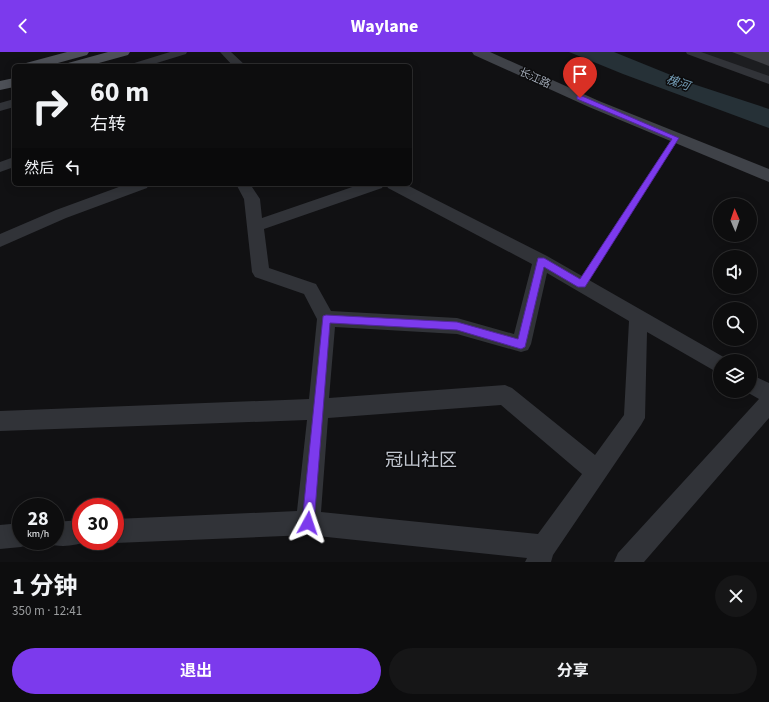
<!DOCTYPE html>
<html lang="zh">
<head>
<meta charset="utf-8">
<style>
  :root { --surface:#0d0d0e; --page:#161617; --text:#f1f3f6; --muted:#9a9c9e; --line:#2d2d2e; --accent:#7c3aed }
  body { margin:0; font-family:"Source Sans 3","Noto Sans SC",sans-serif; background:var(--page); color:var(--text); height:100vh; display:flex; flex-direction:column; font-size:15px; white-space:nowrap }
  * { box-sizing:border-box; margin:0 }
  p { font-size:13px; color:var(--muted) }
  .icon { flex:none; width:22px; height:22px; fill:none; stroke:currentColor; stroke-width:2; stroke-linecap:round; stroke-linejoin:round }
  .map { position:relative; height:510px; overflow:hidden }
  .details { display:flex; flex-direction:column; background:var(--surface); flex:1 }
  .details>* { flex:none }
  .banner { position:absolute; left:12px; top:12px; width:400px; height:122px; border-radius:6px; box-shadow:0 2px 10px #0003,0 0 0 1px var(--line); background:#0d0d0e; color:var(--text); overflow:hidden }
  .needle { width:26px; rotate:358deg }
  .fabs { position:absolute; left:713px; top:146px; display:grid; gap:8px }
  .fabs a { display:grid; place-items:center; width:44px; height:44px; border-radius:50%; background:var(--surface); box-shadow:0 2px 10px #0003,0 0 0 1px var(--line); font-size:20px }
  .speed { position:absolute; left:12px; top:446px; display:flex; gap:8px; font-size:20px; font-weight:700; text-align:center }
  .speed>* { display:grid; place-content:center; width:52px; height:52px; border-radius:50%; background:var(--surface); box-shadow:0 2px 10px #0003,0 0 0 1px var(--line); line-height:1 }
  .speed small { font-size:10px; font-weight:400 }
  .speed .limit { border:6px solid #d22; background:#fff; color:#111 }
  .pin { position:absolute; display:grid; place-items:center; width:34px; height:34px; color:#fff; margin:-41px -17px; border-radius:50% 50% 50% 0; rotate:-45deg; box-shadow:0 0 4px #0007 }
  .pin .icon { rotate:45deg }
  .me { position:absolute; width:44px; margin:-22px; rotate:5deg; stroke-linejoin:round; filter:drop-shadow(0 0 3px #0008) }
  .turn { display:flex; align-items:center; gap:14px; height:84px; padding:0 12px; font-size:18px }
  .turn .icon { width:52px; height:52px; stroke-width:2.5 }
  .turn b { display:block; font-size:28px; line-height:34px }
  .then { display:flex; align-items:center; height:38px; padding:0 12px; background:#0003; gap:8px; font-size:15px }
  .round { display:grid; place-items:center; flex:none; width:42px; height:42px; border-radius:21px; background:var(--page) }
  .headline { display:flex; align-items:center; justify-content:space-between; height:68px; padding:0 12px }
  h1 { font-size:24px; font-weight:700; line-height:30px }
  .cta { display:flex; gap:8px; margin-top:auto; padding:8px 12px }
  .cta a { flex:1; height:46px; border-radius:24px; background:var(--accent); color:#fff; font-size:16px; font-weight:700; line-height:46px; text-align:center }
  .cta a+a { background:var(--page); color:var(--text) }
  header { display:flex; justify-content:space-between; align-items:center; height:52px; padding:0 12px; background:var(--accent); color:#fff; font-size:18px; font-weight:700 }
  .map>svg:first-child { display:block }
</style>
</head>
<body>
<header><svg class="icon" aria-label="back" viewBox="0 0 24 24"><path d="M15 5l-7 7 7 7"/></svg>Waylane<svg class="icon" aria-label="heart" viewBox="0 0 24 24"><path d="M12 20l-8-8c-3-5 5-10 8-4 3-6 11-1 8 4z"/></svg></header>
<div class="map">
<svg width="769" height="510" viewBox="0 0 769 510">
  <rect width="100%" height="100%" fill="#111113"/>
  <path fill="#1c1d20" d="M691,0H769V28Z"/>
  <path fill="#263137" d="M569,0H614L693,32L769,57V76L623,22Z"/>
  <path fill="#3d3e43" d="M732,0H769V14Z"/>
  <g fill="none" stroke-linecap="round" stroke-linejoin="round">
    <path fill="#313338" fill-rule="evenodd" d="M676,84L679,86L585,234H579L578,232L579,230L674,85Z"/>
    <path fill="#313338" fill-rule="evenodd" d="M170,0H187L186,2L147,14H129L131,12Z
      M220,0H231L246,14H233Z
      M686,0H701L769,24V32L687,2Z
      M14,47V55L0,59V51Z
      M14,105V115L0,120V110Z
      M127,132H149L147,136L66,166L0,195V182L56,158Z
      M236,132H250L260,147L262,166L361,132H384L382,136L264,177L269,216L316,232L331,259L457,266L514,282L532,212L388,136L386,132H405L547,204L727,307L728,309H720V322L647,280L645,366L641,373L553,503L551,510H525L527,506L308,483L115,491L110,489H115V467L297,459L307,368L0,379V359L309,347L317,267L304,242L255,225L252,220L244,147ZM547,221L629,269L624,363L595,403L512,336L505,333L329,346L335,275L457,282L521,300L528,298L531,292ZM501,353L582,422L538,482L321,460L328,366Z
      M750,322L769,331V366L644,510H614L618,501L759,347L745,339H750Z
      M81,468V489H88C76,494 59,496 46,491V489H55V470Z
      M21,471V489H31L30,492L21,495L0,497V473Z"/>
    <path fill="#3f4248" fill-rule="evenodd" d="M472,0H490L599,49L769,117V130L589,55L474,3Z"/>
    <path fill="#4d5057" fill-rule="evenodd" d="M67,0H89L87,3L47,14H24L26,11Z
      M108,0H130L128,3L88,14H66L68,11Z
      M14,26V35L0,38V29Z"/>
  </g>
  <path fill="#7c3aed" stroke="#51269a" d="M577,44H582L679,86L585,235H578L544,215L525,295L521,297L457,278L330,271L314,471L312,475L308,477L303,475L302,471L323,264L326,263L457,270L518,287L538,206H544L580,227L672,87L577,47Z"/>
  <g text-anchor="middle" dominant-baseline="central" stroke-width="3" stroke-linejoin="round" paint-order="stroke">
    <g font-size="11" fill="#a0a8b5" stroke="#0c0c0d">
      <text transform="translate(535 26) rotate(24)">长江路</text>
    </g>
    <g font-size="12" font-style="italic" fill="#739bb4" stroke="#0c0c0d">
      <text transform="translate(678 31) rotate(19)">槐河</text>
    </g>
    <g font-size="18" fill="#c2c7d0" stroke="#0c0c0d">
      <text x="421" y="408">冠山社区</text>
    </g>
  </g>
</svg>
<div class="fabs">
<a><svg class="needle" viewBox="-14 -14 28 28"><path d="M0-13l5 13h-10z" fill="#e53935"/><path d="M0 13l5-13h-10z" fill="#9a9c9e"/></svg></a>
<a><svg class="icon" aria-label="sound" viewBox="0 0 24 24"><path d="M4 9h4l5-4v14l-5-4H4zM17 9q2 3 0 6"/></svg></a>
<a><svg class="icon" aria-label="search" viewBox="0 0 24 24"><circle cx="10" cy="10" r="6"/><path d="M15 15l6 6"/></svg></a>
<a><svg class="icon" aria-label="layers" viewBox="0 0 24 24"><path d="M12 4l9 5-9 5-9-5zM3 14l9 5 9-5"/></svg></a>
</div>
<div class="speed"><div>28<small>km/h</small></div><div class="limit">30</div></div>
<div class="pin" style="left:580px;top:46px;background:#d93025"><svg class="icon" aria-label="arrive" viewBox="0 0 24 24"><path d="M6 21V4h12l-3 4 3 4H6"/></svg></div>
<svg class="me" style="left:308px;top:471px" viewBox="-20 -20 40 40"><path d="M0-17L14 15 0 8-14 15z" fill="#7c3aed" stroke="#fff" stroke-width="4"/></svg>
<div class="banner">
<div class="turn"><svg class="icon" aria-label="right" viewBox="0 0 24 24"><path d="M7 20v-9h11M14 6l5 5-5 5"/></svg><div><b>60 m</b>右转</div></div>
<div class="then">然后<svg class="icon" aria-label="left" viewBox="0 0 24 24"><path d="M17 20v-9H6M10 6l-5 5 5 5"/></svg></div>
</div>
</div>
<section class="details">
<div class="headline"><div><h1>1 分钟</h1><p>350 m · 12:41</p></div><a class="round"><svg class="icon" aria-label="close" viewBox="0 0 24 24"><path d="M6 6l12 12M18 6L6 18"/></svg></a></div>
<div class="cta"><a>退出</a><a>分享</a></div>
</section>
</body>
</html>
